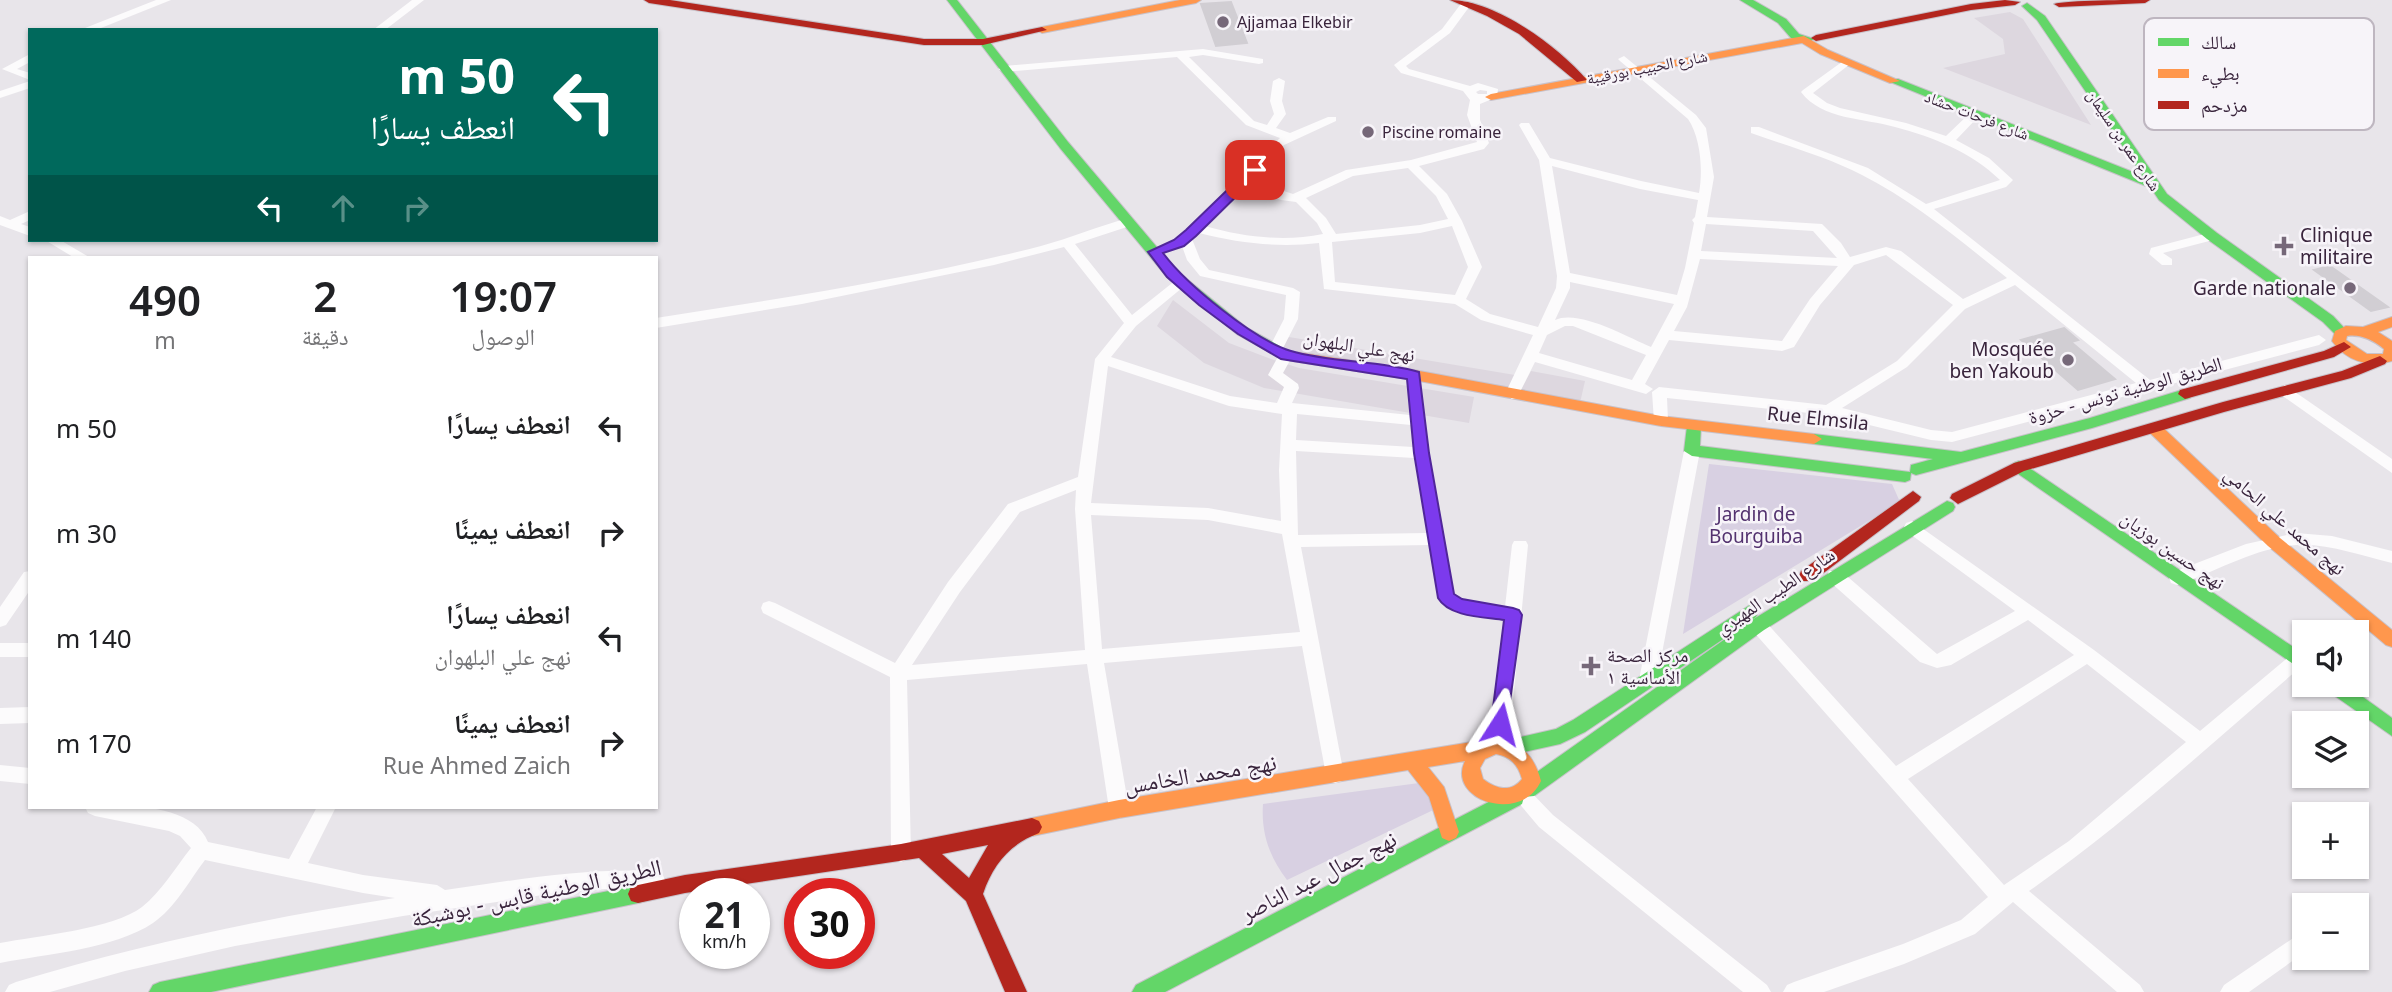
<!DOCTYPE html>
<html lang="ar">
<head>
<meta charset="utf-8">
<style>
  :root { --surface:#fff; --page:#f2f2f2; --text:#202124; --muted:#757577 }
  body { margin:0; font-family:"Noto Sans","Noto Naskh Arabic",sans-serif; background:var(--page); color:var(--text); direction:rtl; height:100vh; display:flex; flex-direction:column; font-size:26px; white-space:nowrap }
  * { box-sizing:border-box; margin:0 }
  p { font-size:23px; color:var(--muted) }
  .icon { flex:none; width:38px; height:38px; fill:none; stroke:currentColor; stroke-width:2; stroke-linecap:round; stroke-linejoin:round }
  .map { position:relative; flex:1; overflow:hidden; direction:ltr }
  .side { position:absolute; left:28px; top:256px; width:630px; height:553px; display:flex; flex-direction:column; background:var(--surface); border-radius:0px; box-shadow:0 2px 5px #0004; direction:rtl }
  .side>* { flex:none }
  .banner { position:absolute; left:28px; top:28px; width:630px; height:214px; border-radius:0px; box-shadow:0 2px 5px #0004; direction:rtl; background:#00695c; color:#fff; overflow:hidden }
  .controls { position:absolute; left:2292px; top:620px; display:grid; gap:14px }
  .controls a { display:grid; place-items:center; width:77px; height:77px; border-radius:0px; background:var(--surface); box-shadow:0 2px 5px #0004; font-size:35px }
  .speed { position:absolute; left:679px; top:878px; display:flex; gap:14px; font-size:35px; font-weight:700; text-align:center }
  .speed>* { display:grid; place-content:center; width:91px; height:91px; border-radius:50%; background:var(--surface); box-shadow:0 2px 5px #0004; line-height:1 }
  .speed small { font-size:18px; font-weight:400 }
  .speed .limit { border:10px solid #d22; background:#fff; color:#111 }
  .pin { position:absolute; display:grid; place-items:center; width:60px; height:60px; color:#fff; margin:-30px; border-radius:14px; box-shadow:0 4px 10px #0006 }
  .me { position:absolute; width:77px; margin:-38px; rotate:9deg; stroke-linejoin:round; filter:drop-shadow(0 0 5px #0008) }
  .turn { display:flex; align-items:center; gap:24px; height:147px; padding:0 28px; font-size:32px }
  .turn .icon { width:91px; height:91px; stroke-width:2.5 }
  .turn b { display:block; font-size:49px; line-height:60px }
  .lanes { display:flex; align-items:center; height:66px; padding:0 28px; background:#0003; justify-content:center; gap:35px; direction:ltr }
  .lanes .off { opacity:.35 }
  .eta { display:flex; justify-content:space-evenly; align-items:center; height:119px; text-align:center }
  .eta b { font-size:42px; font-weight:600; line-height:49px }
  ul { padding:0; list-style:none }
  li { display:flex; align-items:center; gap:21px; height:105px; padding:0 28px }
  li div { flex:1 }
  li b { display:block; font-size:26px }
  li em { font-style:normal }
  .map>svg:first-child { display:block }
</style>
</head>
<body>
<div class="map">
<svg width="2392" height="992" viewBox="0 0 2392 992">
  <rect width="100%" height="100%" fill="#e8e5ea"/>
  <path fill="#ddd7df" d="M2010,12L2023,19L2091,125L1943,68L2005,54L2003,39L1974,18Z
    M1173,300L1229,343L1271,359L1299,368L1474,397L1469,423L1264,388L1204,363L1157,326Z
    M1289,337L1515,375L1508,391L1334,363L1275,345Z
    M1531,371L1585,381L1580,403L1518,395Z"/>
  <path fill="#d8d0e2" d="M1709,464L1892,484L1900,502L1683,634Z
    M1434,781L1450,802L1287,880C1269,856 1261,833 1263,804Z"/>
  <path fill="#d1ced3" stroke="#d1ced3" stroke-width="2" d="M1231,2L1247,43L1216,46L1201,4Z
    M2330,266L2388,307L2371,311L2314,270Z
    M2064,328L2078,340L2071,342L2115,379L2078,390L2021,340Z"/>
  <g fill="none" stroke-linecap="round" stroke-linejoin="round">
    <defs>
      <path id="fast" d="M947,0H957L1068,142L1177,271L1247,328L1280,346L1282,349L1280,352H1270L1237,334L1167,277L1060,148Z
        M1740,0H1753L1786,19L1799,34L1814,39L1809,42L1791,38L1778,23Z
        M2027,3L2045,16L2167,194L2217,233L2333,316L2348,332L2346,335H2336L2323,322L2207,239L2159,200L2151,188L1888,81L1898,79L2143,176L2037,20L2022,6Z
        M2185,389L2190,390L2192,394L2190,398L2092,428L1916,475L1911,473L1910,480L1905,482L1692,456L1684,451L1687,426L1694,421L1701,426L1700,446L1910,472L1911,465L1933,459L1814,444L1806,439L1814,434L1961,452L2090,418Z
        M2019,461L2305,655V672L2014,471L2011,467L2014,463Z
        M1947,501L1953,503L1955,507L1953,511L1764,630L1534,796L1524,797L1522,804L1165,992H1132L1136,985L1508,792L1518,791L1520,784L1752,620Z
        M1750,605L1756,607L1758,612L1756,617L1585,732L1560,744L1506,756L1499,754L1497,748L1499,742L1556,729L1573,720Z
        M2322,684H2345L2392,718V736L2325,689Z
        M638,885L645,887L648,894L645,901L638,903L211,992H149L153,985L160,982Z"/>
      <path id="slow" d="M1180,0H1201L1196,3L1042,33L1037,30L1042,27Z
        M1804,36L1828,50L1900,81L1890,83L1820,54L1802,43L1491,100L1485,97L1491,94Z
        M2392,317V327L2378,332L2392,341V361C2369,368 2346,361 2332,341L2335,331L2346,326L2363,327ZM2347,336C2361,334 2373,340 2384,349L2383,354H2367L2346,340Z
        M1275,344L1289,351L1414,370L1661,416L1814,434L1822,439L1814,444L1661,426L1414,380L1286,360L1268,349L1270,346Z
        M2154,423L2159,424L2280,538L2392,630V647L2386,645L2268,546L2149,432L2146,428Z
        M1496,738C1522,744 1534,755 1541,781C1521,825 1446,800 1465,761L1428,767L1444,787L1459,832L1456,838L1449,841L1442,838L1429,797L1408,770L1119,818L1032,836L1025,833L1022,827L1025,821L1032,818L1119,800ZM1496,754C1511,757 1518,765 1522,779C1511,793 1496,789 1483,779L1480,768L1485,759Z"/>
      <path id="jam" d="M644,0H670L924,39H983L1042,27L1047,30L983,45H924L649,3Z
        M1450,0C1495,0 1558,46 1587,80L1577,82L1519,34L1487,16Z
        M2005,0L2020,2L2015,5L1971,10L1816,41L1811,38L1816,35L1971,4Z
        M2150,0L2145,3L2059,7L2054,4C2066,0 2131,0 2150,0Z
        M2344,342L2351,347L2334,357L2185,399L2178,394L2180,390L2324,351Z
        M2380,356L2387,361L2385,364L2351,378L2224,412L2024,471L1958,504L1950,498L1952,494L2014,463L2223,402L2342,371Z
        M1913,491L1921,497L1919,501L1813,581H1801L1799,576L1801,571Z
        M1032,818L1039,821L1042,827L1039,833C1010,844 993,864 983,894L1027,992H1005L966,901L919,858L685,893L638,903L631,901L628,894L631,887L638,885L685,875L901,844ZM988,845L969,878L942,854Z"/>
    </defs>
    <use href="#fast" stroke="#c8c2ca" stroke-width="2"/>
    <use href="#slow" stroke="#c8c2ca" stroke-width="2"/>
    <use href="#jam" stroke="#c8c2ca" stroke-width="2"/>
    <path fill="#fcfbfc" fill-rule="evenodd" d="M156,0H171L96,30H80Z
      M412,0H424L385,30H373Z
      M1463,1L1472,3L1450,33L1406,66L1409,69L1470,86L1478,83L1498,89L1497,97L1480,104V120L1489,143L1484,149L1419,166L1447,194L1462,221L1482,267L1466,299L1490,314L1538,327L1556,288L1557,276L1539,160L1519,125L1521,123H1529L1550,158L1641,181L1699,193C1703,171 1701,138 1688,119L1620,61L1618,59L1624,56L1696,115L1706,128L1714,177L1707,217L1822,224L1841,243L1850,257L1886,247L1901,251L1963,299L2007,278C1961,241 1915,202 1862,175C1827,157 1787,146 1751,133V127H1759L1868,168L1926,204L2000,180C1971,152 1933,137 1895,127C1864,118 1822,120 1801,92L1803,90L1846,59L1850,60V64L1813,93L1827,103L1840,108L1906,123L1946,136L1971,112H1979V116L1956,140L1989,158L2013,180L2006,187L1934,209L2150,380L2319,335L2326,340L2319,345L1952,442L1931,440L1828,415L1667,398L1668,421L1661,426L1654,421L1652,392L1659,387L1826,405L1897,361L1953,305L1886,255L1854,265L1820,305L1794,347L1782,351L1669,340L1645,384L1653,389L1646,394L1535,362L1517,398L1512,399L1505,394L1533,335L1481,320L1455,304L1324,289L1319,243C1278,248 1239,243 1199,233L1192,239L1200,259L1209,270L1293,288L1300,292L1298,319L1281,352H1291L1293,355L1283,373L1298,384L1299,388L1292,403L1410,415L1407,375L1414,370L1419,372L1429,453L1454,594L1462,599L1505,607L1512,545L1514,541H1526L1528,545L1513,702L1503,752L1496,754L1489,752L1487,746L1495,702L1504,620L1459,612L1440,603L1429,545L1301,547L1344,775L1342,781L1335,783L1328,781L1326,775L1302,646L1104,663L1129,809L1126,815L1119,818L1112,815L1109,809L1087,664L907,680L911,853L908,859L901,862L894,859L891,853L890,677L763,613L761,608L763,603L769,601L775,603L895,663L948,582L1008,504L1078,477L1095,359L1124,323L1064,247L994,265L802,304L656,328V318C785,298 915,278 1041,246C1070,238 1099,226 1128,218L1133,219V225L1075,244L1132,315L1176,280L1181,279L1188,283L1136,326L1111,357L1230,396L1277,403L1284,387L1268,375L1280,353H1270L1268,350L1284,319L1286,295L1200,276L1187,260L1182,246L1155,256L1148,252L1174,240L1186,230L1280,138L1246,125L1177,57L1004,72L998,69L1004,66L1203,49L1263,59V63L1259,64L1203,55L1189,57L1254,121L1267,125L1274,114L1270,101L1273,81L1279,78L1285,81L1282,101L1286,114L1276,128L1290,133L1328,117H1336V121L1284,145L1250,180L1293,194L1346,170L1411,160L1477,142L1467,115L1470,100L1463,91L1401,73L1394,65L1442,29ZM1480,90L1487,91V94H1478L1476,92ZM1552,166L1640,189L1698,200L1695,217L1692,220L1694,223L1685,268L1677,295L1570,273ZM1408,168L1436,196L1448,219L1420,225L1336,234L1326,218L1306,198L1353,176ZM1244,186L1281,200L1296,202L1317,223L1323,234C1284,242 1243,237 1205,226ZM1706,224L1813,231L1837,258L1701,251ZM1452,226L1468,267L1455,295L1335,282L1332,242L1420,233ZM1700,259L1838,266L1810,299L1782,341L1674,331L1687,307ZM1570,282L1674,304L1651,347C1627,337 1579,309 1555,320L1570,288ZM2015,285L2136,383L1952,432L1931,430L1842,408L1907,367L1965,309ZM1565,326H1573L1646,355L1632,380L1539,353L1547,335ZM1108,366L1229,406L1282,414L1279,470L1281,521L1208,508L1091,503ZM1297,414L1411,425L1413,447L1296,440ZM1296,451L1414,458L1427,533L1298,535ZM1076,490L1075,509L1085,650L912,665L960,592L1020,512ZM1091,515L1208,520L1282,534L1300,632L1102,649Z
      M30,54V62L17,69L30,73V80L2,69Z
      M30,81V88L0,98V91Z
      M30,211V220L21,224L30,227V236L0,225V216L10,220Z
      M2212,232L2218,236L2217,239L2163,253L2172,259V265H2162L2149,254L2151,248Z
      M45,240H60L89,257H73Z
      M2285,385L2392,459V473L2280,394L2278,390Z
      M1692,446L1700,451L1657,680L1654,685L1648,687L1642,685L1639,680L1684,451Z
      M1912,521L2094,650L2200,731L2291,655L2297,653L2305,658L2303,665C2213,742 2126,823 2029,891L2140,985L2144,992H2117L2013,902L1975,934L1904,964L1824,992H1783L1787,985L1794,982L1903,944L1961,920L1988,897L1752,630L1749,625L1752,620L1758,618L1764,620L1896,766L2074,655L2028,620L1951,665L1937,668L1920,662L1829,581L1827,576L1829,571H1841L1937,654L2015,611L1906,531L1904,527L1906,523ZM2087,664L2186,742L2069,841L2004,885L1908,779Z
      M2296,533L2332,536L2392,551V563C2361,556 2328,543 2296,545C2254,548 2216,572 2177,585L2171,583L2169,578L2171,573L2246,544Z
      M30,571V590L6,625L0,627V607L24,572Z
      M0,643H30V657H0Z
      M30,707V723L0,724V708Z
      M0,765L30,768V784L0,781Z
      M1521,787L1528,789L1553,815L1767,985L1771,992H1743L1539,827L1512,795L1514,789Z
      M85,807C121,805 192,802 208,842L289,859L317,807H336L308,863L363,875L437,885L445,890C515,880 584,868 655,871L662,873L665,880L662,887L655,889H605L556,893L403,916L235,946L125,971L50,992H5L9,985L16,982C141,944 267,918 395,898L363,893L205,860C189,881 175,908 153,923C114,949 46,954 0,963V943C37,936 113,929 142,907C162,891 175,868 191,848L180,836L169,831L95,816L88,813Z
      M2305,930V952L2249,992H2220L2224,985Z"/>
    <use href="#fast" fill="#63d668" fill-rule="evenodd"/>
    <use href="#slow" fill="#ff974d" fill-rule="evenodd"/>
    <use href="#jam" fill="#b3261e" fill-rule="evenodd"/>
  </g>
  <path fill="#7c3aed" stroke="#51269a" stroke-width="2" d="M1255,166L1260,167V173L1196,236L1184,246L1163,253C1186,284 1254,340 1291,351C1332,363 1378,360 1419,372L1429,453L1454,594L1462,599L1513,608L1519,610L1522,615L1506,730L1500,732L1493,730L1491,724L1504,620C1484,617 1449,617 1438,598L1414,453L1407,379L1281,359L1238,334L1199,305L1167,277L1148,252L1174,240L1186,230L1251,167Z"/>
  <g fill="#766879" stroke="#f7f4f9" stroke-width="2.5">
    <circle cx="1223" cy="22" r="7"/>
    <circle cx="1368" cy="132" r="7"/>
    <path d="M2280.5 235.5h7v7h7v7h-7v7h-7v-7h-7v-7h7z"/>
    <circle cx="2350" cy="288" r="7"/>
    <circle cx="2068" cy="360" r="7"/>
    <path d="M1587.5 655.5h7v7h7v7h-7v7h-7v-7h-7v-7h7z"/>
  </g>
  <g text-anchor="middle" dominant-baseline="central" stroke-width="5" stroke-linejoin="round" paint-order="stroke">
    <g font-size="16" fill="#39243c" stroke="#f7f4f9" text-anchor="start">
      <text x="1237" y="22">Ajjamaa Elkebir</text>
      <text x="1382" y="132">Piscine romaine</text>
    </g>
    <g font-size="16" fill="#39243c" stroke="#f7f4f9">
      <text transform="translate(1647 67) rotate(-11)">شارع الحبيب بورقيبة</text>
      <text transform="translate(1977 115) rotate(21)">شارع فرحات حشاد</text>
      <text transform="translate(2124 140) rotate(56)">شارع عمر بن سليمان</text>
    </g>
    <g font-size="19" fill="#39243c" stroke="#f7f4f9" text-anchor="start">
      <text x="2300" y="235">Clinique<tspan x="2300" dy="22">militaire</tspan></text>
      <text x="2336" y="288" text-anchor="end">Garde nationale</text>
      <text x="2054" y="349" text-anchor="end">Mosquée<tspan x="2054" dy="22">ben Yakoub</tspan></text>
      <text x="1607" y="655">مركز الصحة<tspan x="1607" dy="22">الأساسية ١</tspan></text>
    </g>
    <g font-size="19" fill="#39243c" stroke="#f7f4f9">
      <text transform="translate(1359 346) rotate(9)">نهج علي البلهوان</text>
      <text transform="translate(2125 390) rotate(-16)">الطريق الوطنية تونس - حزوة</text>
      <text transform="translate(1818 418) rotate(6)">Rue Elmsila</text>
      <text transform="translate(2285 521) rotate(41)">نهج محمد علي الحامي</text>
      <text transform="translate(2173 550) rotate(35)">نهج حسين بوزيان</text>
      <text transform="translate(1775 591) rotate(-34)">شارع الطيب المهيري</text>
    </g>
    <g font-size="19" fill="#53326f" stroke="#f7f4f9">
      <text x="1756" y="514">Jardin de<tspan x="1756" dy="22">Bourguiba</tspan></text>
    </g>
    <g font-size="23" fill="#39243c" stroke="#f7f4f9">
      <text transform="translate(1200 773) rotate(-9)">نهج محمد الخامس</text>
      <text transform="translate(1318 875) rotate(-27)">نهج جمال عبد الناصر</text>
      <text transform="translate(536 892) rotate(-12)">الطريق الوطنية قابس - بوشبكة</text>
    </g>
  </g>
  <rect x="2144" y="18" width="230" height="112" rx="10" fill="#f7f4f9" stroke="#beb6c0" stroke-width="2"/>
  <rect x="2158" y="38" width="31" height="8" fill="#63d668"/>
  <rect x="2158" y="69" width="31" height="9" fill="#ff974d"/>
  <rect x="2158" y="101" width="31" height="8" fill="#b3261e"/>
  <g font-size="19" fill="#39243c">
    <text x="2201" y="49">سالك</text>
    <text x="2201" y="80">بطيء</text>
    <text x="2201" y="112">مزدحم</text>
  </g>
</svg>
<div class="controls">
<a><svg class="icon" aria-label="sound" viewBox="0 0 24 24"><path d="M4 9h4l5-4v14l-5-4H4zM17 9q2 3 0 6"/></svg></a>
<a><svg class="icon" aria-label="layers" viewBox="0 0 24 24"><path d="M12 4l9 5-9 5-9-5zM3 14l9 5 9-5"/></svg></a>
<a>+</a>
<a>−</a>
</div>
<div class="speed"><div>21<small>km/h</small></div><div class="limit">30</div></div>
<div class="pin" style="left:1255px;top:170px;background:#d93025"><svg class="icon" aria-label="arrive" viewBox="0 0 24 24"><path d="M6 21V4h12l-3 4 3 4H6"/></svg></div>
<svg class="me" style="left:1500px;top:724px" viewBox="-20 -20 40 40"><path d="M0-17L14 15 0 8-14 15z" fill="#7c3aed" stroke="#fff" stroke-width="4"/></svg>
<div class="banner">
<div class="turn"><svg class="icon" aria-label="left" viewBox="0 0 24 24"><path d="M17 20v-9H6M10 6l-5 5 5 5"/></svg><div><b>50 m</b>انعطف يسارًا</div></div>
<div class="lanes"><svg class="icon" aria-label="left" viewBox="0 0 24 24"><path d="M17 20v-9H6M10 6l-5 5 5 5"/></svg><svg class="icon off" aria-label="ahead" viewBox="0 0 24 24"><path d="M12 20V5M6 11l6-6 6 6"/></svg><svg class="icon off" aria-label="right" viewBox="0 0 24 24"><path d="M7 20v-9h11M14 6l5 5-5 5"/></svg></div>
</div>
<section class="side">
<div class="eta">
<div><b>19:07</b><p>الوصول</p></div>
<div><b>2</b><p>دقيقة</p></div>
<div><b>490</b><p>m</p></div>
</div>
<ul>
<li><svg class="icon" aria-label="left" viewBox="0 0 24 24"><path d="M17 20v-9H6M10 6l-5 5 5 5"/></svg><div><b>انعطف يسارًا</b></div><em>50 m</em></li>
<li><svg class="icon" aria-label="right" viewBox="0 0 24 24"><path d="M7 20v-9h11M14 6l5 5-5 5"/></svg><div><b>انعطف يمينًا</b></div><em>30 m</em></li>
<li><svg class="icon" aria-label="left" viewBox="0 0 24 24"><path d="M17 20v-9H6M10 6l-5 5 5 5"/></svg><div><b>انعطف يسارًا</b><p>نهج علي البلهوان</p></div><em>140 m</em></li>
<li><svg class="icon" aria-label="right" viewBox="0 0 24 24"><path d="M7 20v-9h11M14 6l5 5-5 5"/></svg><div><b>انعطف يمينًا</b><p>Rue Ahmed Zaich</p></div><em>170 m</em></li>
</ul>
</section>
</div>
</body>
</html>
